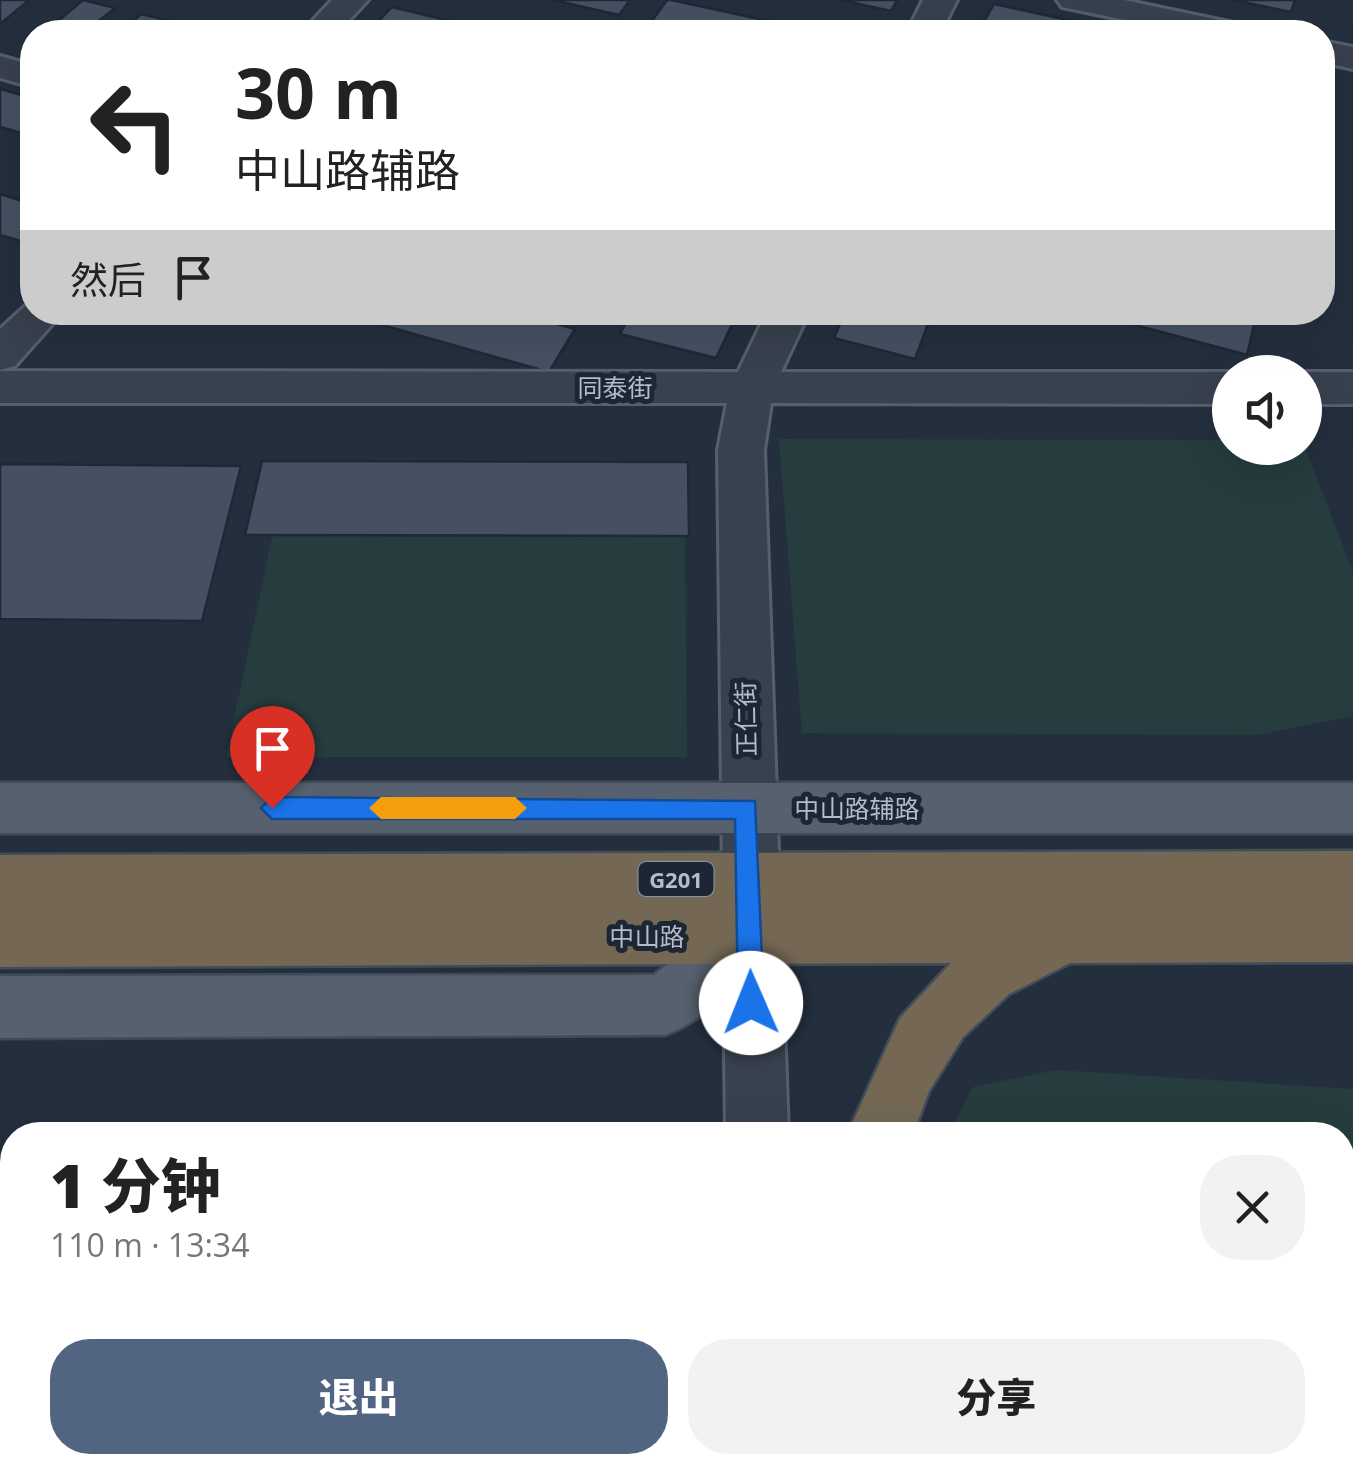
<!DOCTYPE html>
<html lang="zh">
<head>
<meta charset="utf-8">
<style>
  :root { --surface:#fff; --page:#f2f2f2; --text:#222; --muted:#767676; --accent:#516482 }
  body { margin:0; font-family:"Open Sans","Noto Sans SC",sans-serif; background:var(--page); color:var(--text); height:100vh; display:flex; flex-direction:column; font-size:38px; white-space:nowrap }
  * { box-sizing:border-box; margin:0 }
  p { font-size:32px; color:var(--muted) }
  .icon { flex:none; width:55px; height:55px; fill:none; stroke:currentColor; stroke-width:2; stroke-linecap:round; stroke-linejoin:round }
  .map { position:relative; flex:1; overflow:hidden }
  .drawer { position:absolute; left:0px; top:1122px; width:1355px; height:352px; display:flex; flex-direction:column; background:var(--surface); border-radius:40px 40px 0 0; box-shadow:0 10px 40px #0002 }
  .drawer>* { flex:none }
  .top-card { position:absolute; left:20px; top:20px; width:1315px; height:305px; border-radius:40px; box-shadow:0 10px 40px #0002; background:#fff; color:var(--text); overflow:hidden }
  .buttons { position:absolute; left:1212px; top:355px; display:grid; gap:20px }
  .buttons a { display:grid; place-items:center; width:110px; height:110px; border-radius:50%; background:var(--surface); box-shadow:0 10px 40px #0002; font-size:50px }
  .pin { position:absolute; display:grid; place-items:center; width:85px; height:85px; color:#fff; margin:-102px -42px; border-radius:50% 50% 50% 0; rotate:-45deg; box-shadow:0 0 10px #0007 }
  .pin .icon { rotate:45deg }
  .me { position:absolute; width:110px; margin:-55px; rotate:359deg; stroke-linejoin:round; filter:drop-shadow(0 0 8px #0008) }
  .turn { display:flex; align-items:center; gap:35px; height:210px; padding:0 50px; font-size:45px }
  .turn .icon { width:130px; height:130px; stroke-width:2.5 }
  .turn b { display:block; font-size:70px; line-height:85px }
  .then { display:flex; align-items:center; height:95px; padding:0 50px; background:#0003; gap:20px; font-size:38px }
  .round { display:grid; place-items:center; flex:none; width:105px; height:105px; border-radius:40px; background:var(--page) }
  .summary { display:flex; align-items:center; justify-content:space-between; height:170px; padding:0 50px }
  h1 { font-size:60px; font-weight:800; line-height:75px }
  .action { display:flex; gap:20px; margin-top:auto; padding:20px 50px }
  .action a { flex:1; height:115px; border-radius:40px; background:var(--accent); color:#fff; font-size:40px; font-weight:800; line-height:115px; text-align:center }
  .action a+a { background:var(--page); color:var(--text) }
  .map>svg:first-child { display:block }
</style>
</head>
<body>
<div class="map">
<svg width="1353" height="1474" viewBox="0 0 1353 1474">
  <rect width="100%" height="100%" fill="#242f3e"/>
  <path fill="#32303f" d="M0,1194H12V1317H0Z"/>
  <path fill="#263c3f" d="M779,439L1230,440V448L1305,447L1353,572V716L1258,735L802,733Z
    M685,532L687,757H226L273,533Z
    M1056,1070L1353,1089V1474H949L945,1463L1342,1462V1135H947L973,1087Z"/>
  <path fill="#455162" stroke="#1f2835" stroke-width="2.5" d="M0,0H29L0,24Z
    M83,0L115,8L100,20L127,27L141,14L182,24L173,32H45Z
    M553,0H630L619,15Z
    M667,0H671L820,32H682L649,25Z
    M841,0H897L891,11Z
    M1233,0H1295L1291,12Z
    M994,4L1123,32L980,29Z
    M392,7L495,32H393L373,27Z
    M0,89L32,98V136L0,127Z
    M0,194L32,204V234L24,242L0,235Z
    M361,312H514L575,329L549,372L357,318Z
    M632,312H738L716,358L620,334Z
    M845,312H881L928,324L915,359L834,338Z
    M1087,312H1257L1247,355Z
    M262,461L688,462L689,536L245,535Z
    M0,464L241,466L202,621L0,619Z
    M487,1462H631L630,1474H486Z"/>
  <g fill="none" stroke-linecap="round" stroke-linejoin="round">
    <defs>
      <path id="minor" d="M332,0H368L338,32H302Z
        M923,0H957L941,32H907Z
        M1057,0H1124L1243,25L1248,32H1183L1062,7Z
        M1322,41L1353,47V69L1322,62Z
        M0,56L32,65V87L0,78Z
        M32,300V312H63L15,366L0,370V329Z
        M767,312H809L781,372H1230V404L771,403L764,450L788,1135H726L718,450L727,403H0V371L738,372Z
        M1305,372H1353V404H1305Z
        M738,1462H810L811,1474H739Z"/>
      <path id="major" d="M0,783H1353V833H0Z
        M750,906L771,915L780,935C765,971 702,1021 665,1035L0,1038V976L654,975L729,915Z"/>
      <path id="highway" d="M1353,851V962L1070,963L1009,994L963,1037L929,1091L913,1135H847L900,1018L951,963L0,967V855Z
        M841,1462H915L918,1474H844Z"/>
    </defs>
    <use href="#minor" stroke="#565f6c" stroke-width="6"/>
    <use href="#major" stroke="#414a57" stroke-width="5"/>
    <use href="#highway" stroke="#434c59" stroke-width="5"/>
    <use href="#minor" fill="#38414e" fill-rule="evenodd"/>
    <use href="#major" fill="#56606e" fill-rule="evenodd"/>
    <use href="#highway" fill="#746855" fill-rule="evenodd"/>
  </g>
  <path fill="#1a73e8" stroke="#114b97" stroke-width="2.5" d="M272,797L755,801L764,1003L760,1012L751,1016L742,1012L738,1003L735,819H272L261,808Z"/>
  <path fill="#f59e0b" d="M381,797H515L527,808L515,819H381L369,808Z"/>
  <g text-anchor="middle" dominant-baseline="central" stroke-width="10" stroke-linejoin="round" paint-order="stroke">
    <rect fill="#1d2633" stroke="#878f9c" stroke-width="2.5" x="638.5" y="862" width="75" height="34" rx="8"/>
    <g font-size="22" font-weight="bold" fill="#b4bcc9">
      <text x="676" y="879">G201</text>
    </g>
    <g font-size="25" fill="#b4bcc9" stroke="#1d2633">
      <text x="615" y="387">同泰街</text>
      <text transform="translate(745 719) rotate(-91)">正仁街</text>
      <text x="857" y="808">中山路辅路</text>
      <text x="647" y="936">中山路</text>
    </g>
  </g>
</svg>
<div class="buttons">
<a><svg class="icon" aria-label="sound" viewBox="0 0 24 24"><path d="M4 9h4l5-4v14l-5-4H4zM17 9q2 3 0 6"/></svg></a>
</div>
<div class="pin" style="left:272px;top:808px;background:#d93025"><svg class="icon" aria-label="arrive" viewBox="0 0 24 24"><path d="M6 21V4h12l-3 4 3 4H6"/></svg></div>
<svg class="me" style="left:751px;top:1003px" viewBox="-20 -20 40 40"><circle r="19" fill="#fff"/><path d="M0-13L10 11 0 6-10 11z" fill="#1a73e8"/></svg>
<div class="top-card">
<div class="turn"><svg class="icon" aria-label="left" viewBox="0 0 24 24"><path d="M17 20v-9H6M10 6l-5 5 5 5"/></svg><div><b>30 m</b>中山路辅路</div></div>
<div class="then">然后<svg class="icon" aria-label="arrive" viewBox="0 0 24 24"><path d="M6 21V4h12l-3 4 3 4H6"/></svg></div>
</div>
<section class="drawer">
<div class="summary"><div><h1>1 分钟</h1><p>110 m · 13:34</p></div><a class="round"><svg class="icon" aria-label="close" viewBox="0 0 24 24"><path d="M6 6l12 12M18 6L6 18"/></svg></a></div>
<div class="action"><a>退出</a><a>分享</a></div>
</section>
</div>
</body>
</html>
